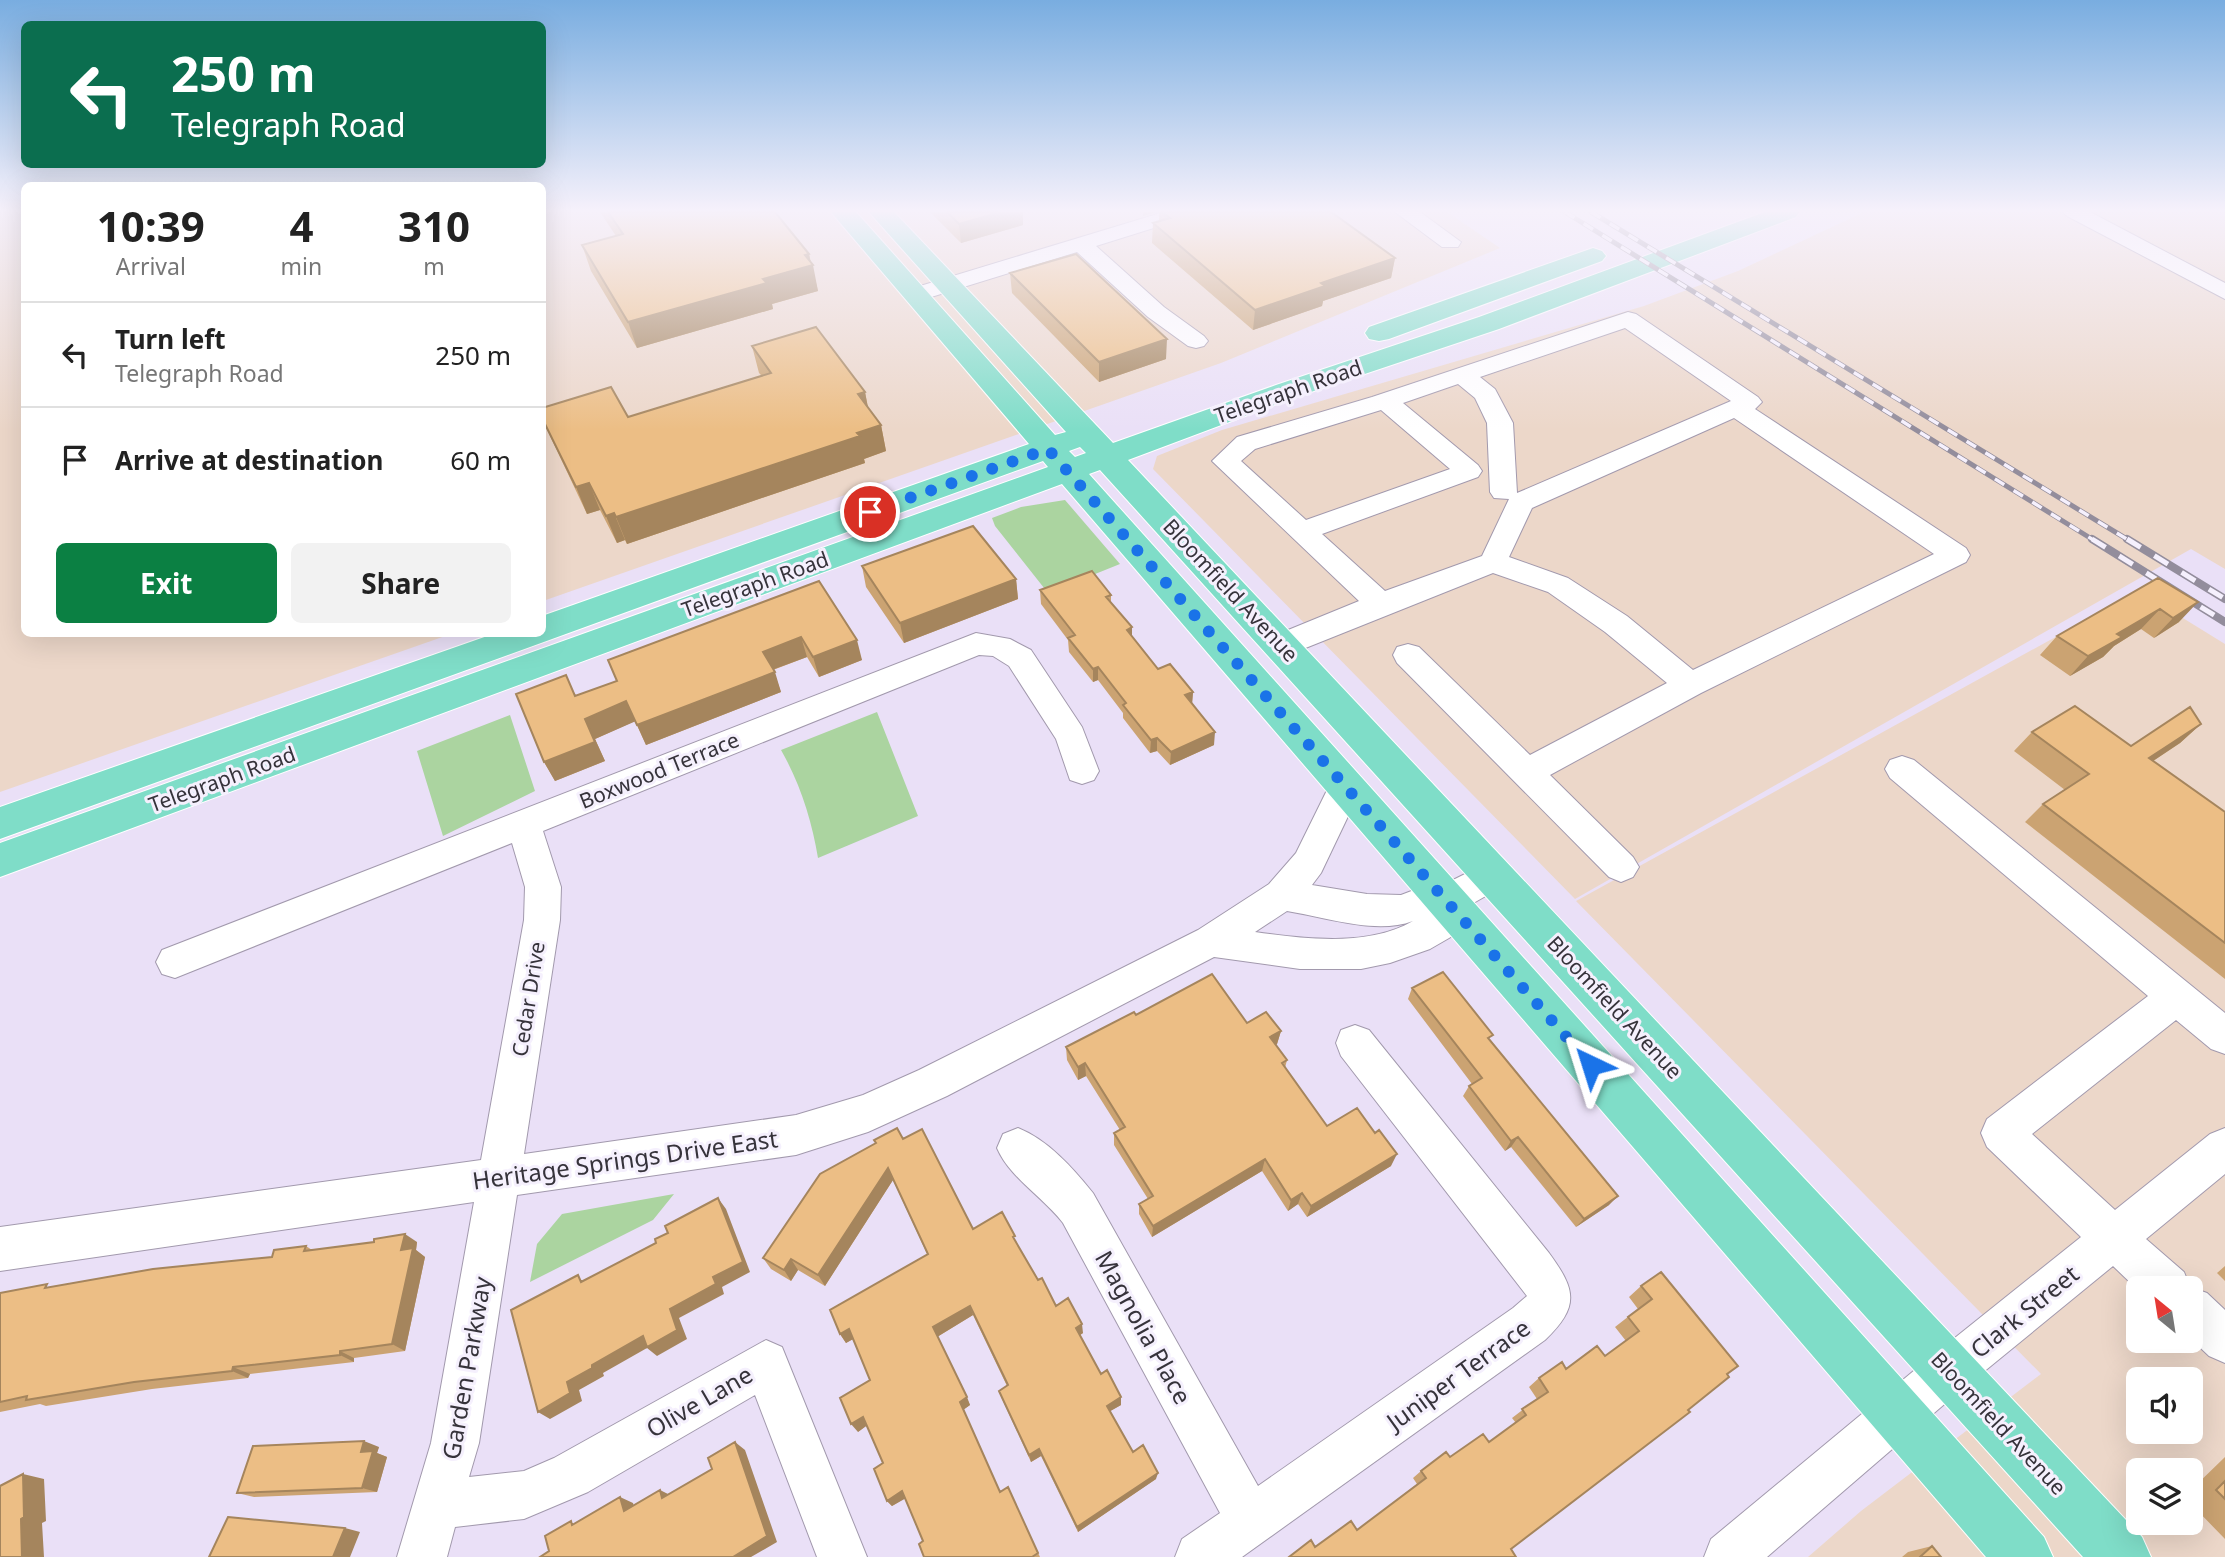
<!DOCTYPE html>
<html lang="en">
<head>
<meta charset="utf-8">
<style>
  :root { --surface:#fff; --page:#f2f2f2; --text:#222; --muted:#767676; --line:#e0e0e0; --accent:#0b8043 }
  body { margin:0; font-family:"Noto Sans",sans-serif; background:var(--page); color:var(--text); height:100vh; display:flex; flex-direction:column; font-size:26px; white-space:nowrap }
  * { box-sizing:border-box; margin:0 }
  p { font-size:23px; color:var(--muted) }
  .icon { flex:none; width:38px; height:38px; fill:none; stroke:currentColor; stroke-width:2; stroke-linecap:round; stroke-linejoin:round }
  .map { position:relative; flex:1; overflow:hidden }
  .panel { position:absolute; left:21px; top:182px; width:525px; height:455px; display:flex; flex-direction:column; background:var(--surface); border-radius:10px; box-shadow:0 7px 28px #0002 }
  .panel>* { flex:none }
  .hud { position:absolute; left:21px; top:21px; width:525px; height:147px; border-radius:10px; box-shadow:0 7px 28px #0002; background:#0b6e4f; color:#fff; overflow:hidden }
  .needle { width:46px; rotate:330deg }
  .fabs { position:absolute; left:2126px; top:1276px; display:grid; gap:14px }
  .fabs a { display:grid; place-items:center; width:77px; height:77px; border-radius:10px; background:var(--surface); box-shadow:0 7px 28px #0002; font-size:35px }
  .pin { position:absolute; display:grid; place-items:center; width:60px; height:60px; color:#fff; margin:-30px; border:4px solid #fff; border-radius:50%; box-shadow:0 2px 7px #0007 }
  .me { position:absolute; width:77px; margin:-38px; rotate:319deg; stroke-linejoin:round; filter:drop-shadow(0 0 5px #0008) }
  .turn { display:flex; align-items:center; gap:24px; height:147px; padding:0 35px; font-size:32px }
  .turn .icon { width:91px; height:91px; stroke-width:2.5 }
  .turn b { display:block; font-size:49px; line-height:60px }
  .eta { display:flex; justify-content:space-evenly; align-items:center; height:119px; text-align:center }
  .eta b { font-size:42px; font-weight:700; line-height:49px }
  .cta { display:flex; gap:14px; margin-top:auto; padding:14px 35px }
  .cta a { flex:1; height:80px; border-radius:10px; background:var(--accent); color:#fff; font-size:28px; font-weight:700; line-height:80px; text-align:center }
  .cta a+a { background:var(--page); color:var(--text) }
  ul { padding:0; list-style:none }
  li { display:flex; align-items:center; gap:21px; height:105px; padding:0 35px; border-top:2px solid var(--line) }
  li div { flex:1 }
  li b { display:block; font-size:26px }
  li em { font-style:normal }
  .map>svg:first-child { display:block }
</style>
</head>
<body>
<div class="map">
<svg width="2225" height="1557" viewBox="0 0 2225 1557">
  <rect width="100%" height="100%" fill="#eae0f7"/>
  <path fill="#ecd7c9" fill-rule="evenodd" d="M0,212H24V634H451L0,792Z
    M542,212H1447L1500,248L1221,363L543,601Z
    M1864,212H2225V569L2191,549L1575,899L1153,469L1157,456L1222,430L1644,306L1738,271Z
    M2139,591L2225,644V1557H1808L1861,1511L2041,1374L1576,901ZM2138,1288H2191V1340H2138ZM2138,1379H2191V1432H2138ZM2138,1470H2191V1522H2138Z"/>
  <path fill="#abd4a0" d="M1065,500L1120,564L1048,593L995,526L992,518L1021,507Z
    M877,712L918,816L818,858C812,821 800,783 781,750Z
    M510,715L535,791L443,836L417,751Z
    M674,1194L653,1220L530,1282L537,1244L562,1214Z"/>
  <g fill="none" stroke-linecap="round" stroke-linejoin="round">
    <defs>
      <path id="minor" d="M1164,212H1196L1192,216L1096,246L1164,307L1204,336L1208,341L1204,346L1196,348L1188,346L1148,317L1077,252L915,302L907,300L904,295L907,290Z
        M1395,212H1420L1461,242L1458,247H1442Z
        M2063,212H2090L2225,283V299L2067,216Z
        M1628,312L1636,314L1758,397L1762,402L1755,409L1966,548L1970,555L1966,562L1701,693L1550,775L1633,857L1639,867L1633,877L1621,882L1609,877L1397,663L1393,655L1397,647L1408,644L1419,647L1530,755L1667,683L1605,632L1548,592L1493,573L1293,653L1282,656L1271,653L1267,645L1271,637L1359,601L1212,461L1237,437L1372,397ZM1625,328L1731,401L1517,493L1513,423L1495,389L1480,377ZM1458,384L1475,398L1487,423L1490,492L1494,498L1509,499L1482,556L1385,591L1322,534L1478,477L1482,471L1478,465L1403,403ZM1381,410L1450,469L1306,520L1241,461L1255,449ZM1734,418L1934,554L1693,670L1627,616L1568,578L1509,557L1532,508Z
        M976,633L1010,639L1031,650L1082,727L1099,771L1094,780L1082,784L1070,780L1056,739L1009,666L993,656L979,655L543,831L561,887L560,920L524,1154L796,1115L863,1095L919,1070L1198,930L1269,884L1296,853L1333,778L1345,774L1357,778L1362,787L1321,873L1312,885L1367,894L1401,895L1422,887L1441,886L1493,860L1505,865L1511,875L1505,885L1463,909L1456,934L1430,949L1390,963L1361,969H1300L1214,957L947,1096L868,1132L796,1155L517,1195L479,1443L469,1477L524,1471L554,1458L766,1340L782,1347L867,1557H817L755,1395L588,1492L524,1519L455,1527L447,1557H397L431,1443L474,1202L0,1271V1227L481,1160L524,920L525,887L512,843L175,978L162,974L156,962L162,950ZM1287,911C1325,917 1376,935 1413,921C1368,947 1304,939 1255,932Z
        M1902,756L1914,760L2225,1013V1054L2211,1049L2176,1020L2032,1134L2115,1210L2210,1134L2225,1128V1174L2146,1239L2184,1272L2190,1287L2207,1293L2225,1310V1363L2209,1356L2191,1339V1288H2138V1290L2113,1266L1948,1401L1767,1557H1704L1711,1539L1916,1369L2081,1237L1987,1147L1981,1133L1987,1119L2148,996L1890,778L1885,769L1890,760Z
        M1355,1025L1369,1030L1549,1253C1576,1290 1580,1306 1545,1340L1242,1557H1175L1182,1539L1220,1513L1063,1223C1043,1197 1010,1178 997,1148L1003,1134L1018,1128C1048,1140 1073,1168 1093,1193L1258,1486L1513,1308L1527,1296L1341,1056L1336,1043L1341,1030Z"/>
      <path id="major" d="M831,212H856L1055,435L1066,432L869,212H894L1113,443L1276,385L1479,317L1765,212H1799L1796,217L1499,329L1296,397L1128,460L2142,1537L2151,1557H2083L1100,470L1089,474L2044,1537L2053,1557H1986L1062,484L0,877V843L1048,467L1043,461L0,839V807L493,634H542V616L1029,444ZM1080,447L1086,453L1075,457L1069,451Z
        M1593,248L1602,251L1606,256L1602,261L1389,339L1379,341L1369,339L1365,333L1369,327Z"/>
    </defs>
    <use href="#minor" stroke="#a299ad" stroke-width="2"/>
    <use href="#major" stroke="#fff" stroke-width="2"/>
    <use href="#minor" fill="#fff" fill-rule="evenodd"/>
    <use href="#major" fill="#7fddc8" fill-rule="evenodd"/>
    <defs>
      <path id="rail-far1" d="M1565,212L2095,541
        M1591,212L2130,541"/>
      <path id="rail" d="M2092,539L2225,622
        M2127,539L2225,599"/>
    </defs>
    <use href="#rail-far1" stroke="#938d9c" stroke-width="5"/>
    <use href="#rail" stroke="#938d9c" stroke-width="8"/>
    <use href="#rail-far1" stroke="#f5f0fd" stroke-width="3.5" stroke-dasharray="11" stroke-linecap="butt"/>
    <use href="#rail" stroke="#f5f0fd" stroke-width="5" stroke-dasharray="16" stroke-linecap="butt"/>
  </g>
  <path fill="#cba372" d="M600,212H775L809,254L818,291L772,304L773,309L637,348L591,271L582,245L616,236Z
    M930,212H1023V225L961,243Z
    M1159,212H1331L1395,258L1391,278L1323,301L1322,306L1253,330L1152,243L1153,223L1159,221Z
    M1010,273L1166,359L1099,382L1012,293Z
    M752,346L865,392L868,407L881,425L886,451L864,459L865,463L627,544L625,540L617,543L600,510L587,514L542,419L628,417L762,376L759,373Z
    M862,566L1016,579L1018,599L904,643L866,587Z
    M2158,578L2179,622L2154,638L2141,629L2114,646L2103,657L2070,676L2040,655L2057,636Z
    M819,581L862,660L819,677L807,657L773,670L781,692L646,745L635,721L595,739L605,761L555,781L544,762L577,696L617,681Z
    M1040,590L1111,595V603L1132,637L1158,669L1193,692L1192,703L1214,745L1170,765L1157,751L1150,753L1123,718V713L1098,680L1093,682L1069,652L1068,640L1041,604Z
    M2201,724L2180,743L2153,761L2225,812V979L2025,822L2043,804L2065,790L2014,751L2032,732L2131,746Z
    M1412,988L1490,1040L1609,1205L1576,1227L1511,1147L1505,1151L1463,1096L1469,1086L1472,1084L1408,999Z
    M1136,1015L1247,1023L1281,1031L1277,1044L1276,1045L1287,1060L1285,1068L1327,1126L1391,1166L1307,1217L1298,1204L1288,1211L1262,1171L1152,1237L1139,1214V1204L1148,1199L1114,1145V1133L1120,1130L1086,1076L1078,1080L1067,1060L1066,1047Z
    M903,1139L973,1229L1017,1244L1038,1280L1056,1306L1083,1333L1080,1335L1101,1374L1121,1405L1110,1411L1133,1452L1156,1479L1078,1532L1041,1456L1031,1462L1002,1399L999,1391L1007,1386L973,1315L937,1337L970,1405L963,1410L1000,1492L1008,1487L1040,1557H924L923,1541L905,1498L892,1506L887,1501L883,1463L867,1425L858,1432L870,1380L853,1339L846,1343L840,1334L927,1254L893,1180L825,1286L798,1270L791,1281L771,1269L763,1258Z
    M417,1242L416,1250L425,1257L405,1351L354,1358V1362L250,1374L248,1378L152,1389L46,1406L40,1404L0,1412V1293L54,1287L272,1257L306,1246L312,1250Z
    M2225,1266V1281L2217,1273Z
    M1641,1286L1738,1366L1511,1549L1315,1547L1357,1530L1417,1484L1413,1478L1421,1471L1450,1457L1489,1442L1516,1423L1512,1418L1537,1399L1529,1387L1539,1378L1605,1356L1626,1341L1615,1327L1638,1309L1629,1297Z
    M379,1447L377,1453L387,1457L377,1492L254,1497L237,1493Z
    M2225,1457V1539L2191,1504V1490Z
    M1932,1546L1941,1557H1902L1908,1552Z"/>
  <path fill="#a5855d" d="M1001,212H1023V225L961,243L959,224Z
    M1143,212H1156L1143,216Z
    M809,254L811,265H813L818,291L772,304L773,309L637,348L628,322L763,279L805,255Z
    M1395,258L1391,278L1323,301L1322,306L1253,330L1255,310L1321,283Z
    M1167,339L1166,359L1099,382V362Z
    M865,392L870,419L858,394Z
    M881,425L886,451L864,459L865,463L627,544L616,517Z
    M589,483L600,510L587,514L576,487Z
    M614,513L625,540L617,543L606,516Z
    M1016,579L1018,599L904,643L900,623Z
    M2198,602L2179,622L2154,638L2173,618Z
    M2160,609L2141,629L2114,646L2103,657L2070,676L2088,656L2117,634Z
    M1132,627V641L1127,630Z
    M801,637L807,657L769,671L763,652Z
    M857,640L862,660L819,677L813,657Z
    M1098,667V680L1093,682V669Z
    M775,672L781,692L646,745L637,725Z
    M1193,692L1192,705L1185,695Z
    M626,701L636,721L595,739L605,761L555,781L544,762L585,719Z
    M2201,724L2180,743L2129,777L2149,758Z
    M1215,732L1214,745L1170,765L1171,752Z
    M1157,738V751L1150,753L1151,740Z
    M1281,1031L1277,1044L1267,1050L1270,1037Z
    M1085,1063L1086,1076L1078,1080V1067Z
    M1518,1137L1511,1147L1505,1151L1511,1141Z
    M1397,1154L1391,1166L1307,1217L1311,1206Z
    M1265,1159L1262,1171L1152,1237L1153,1226Z
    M888,1168L893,1180L825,1286L818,1275Z
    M1302,1193L1298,1204L1288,1211L1291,1200Z
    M1618,1196L1609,1205L1576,1227L1584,1219Z
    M718,1198L726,1209L750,1272L722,1287L724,1294L679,1318L687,1339L657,1356L647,1348L603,1373L604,1376L579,1390L582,1401L550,1419L538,1412L567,1382L592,1365L643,1336L670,1309L713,1277Z
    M405,1234L417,1242L416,1250L425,1257L405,1351L392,1344L401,1250Z
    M791,1259L798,1270L791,1281L784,1270Z
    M970,1306L973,1315L937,1337L933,1327Z
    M1082,1324L1083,1333L1077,1337L1076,1328Z
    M849,1329L855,1338L846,1343L840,1334Z
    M340,1351L354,1358V1362L340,1355Z
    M233,1367L250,1374L248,1378L232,1371Z
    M967,1397L970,1405L963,1410L960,1402Z
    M1121,1397V1405L1107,1413V1406Z
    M863,1417L869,1424L858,1432L851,1424Z
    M364,1441L379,1447L377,1453L387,1457L377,1492L362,1488L361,1452Z
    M735,1442L745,1450L777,1542L751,1557H733Z
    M1039,1449L1041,1456L1031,1462L1029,1455Z
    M1158,1473L1156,1479L1078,1532L1077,1527Z
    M23,1474L44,1479L46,1521L42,1523L44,1557H22L21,1519Z
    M660,1490L672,1496L662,1498Z
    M902,1491L908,1497L892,1506L887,1501Z
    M620,1497L633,1503L637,1517L624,1511Z
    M345,1528L360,1532L350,1557H333Z"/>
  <path fill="#ecbe85" stroke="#a5855d" stroke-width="2" d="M608,212H775L809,254L805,255L813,265L763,279L767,283L628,322L582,245L623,234Z
    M947,212H1001L959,224Z
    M1162,212H1331L1395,258L1321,283L1325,286L1255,310L1153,223L1170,218Z
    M1076,254L1167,339L1099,362L1010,273Z
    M816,327L865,392L858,394L881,425L857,433L860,436L616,517L614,513L606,516L589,483L576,487L542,418V408L611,387L628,417L771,373L752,346Z
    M973,526L1016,579L900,623L862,566Z
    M1092,571L1111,595L1106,597L1132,627L1127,630L1158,669L1170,664L1193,692L1185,695L1215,732L1171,752L1157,738L1151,740L1123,705L1126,703L1098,667L1093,669L1068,638L1075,635L1040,590Z
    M2158,578L2198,602L2173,618L2160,609L2117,634L2122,637L2088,656L2057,636Z
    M819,581L857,640L813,657L801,637L763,652L775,672L637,725L626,701L585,719L595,742L544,762L516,694L566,675L575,696L617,681L608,660Z
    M2075,706L2131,746L2190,707L2201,724L2149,758L2225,812V943L2043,804L2089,774L2032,732Z
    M1443,972L1493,1035L1488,1038L1618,1196L1584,1219L1518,1137L1511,1141L1469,1086L1482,1078L1412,988Z
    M1212,974L1247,1023L1266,1012L1281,1031L1270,1037L1287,1060L1282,1063L1327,1126L1357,1108L1375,1133L1379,1130L1397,1154L1311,1206L1302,1193L1291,1200L1265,1159L1153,1226L1139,1204L1153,1196L1114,1133L1125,1127L1085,1063L1078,1067L1066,1047L1134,1012L1136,1015Z
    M897,1128L903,1139L922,1129L973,1229L1002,1212L1015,1236L1013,1237L1038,1280L1042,1278L1056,1306L1068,1298L1082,1324L1076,1328L1101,1374L1107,1370L1121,1397L1107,1406L1133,1452L1143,1445L1158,1473L1077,1527L1039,1449L1029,1455L999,1391L1008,1385L970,1306L933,1327L967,1397L960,1402L1000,1492L1008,1487L1038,1553L1032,1557H924L919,1544L923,1541L902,1491L887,1501L874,1469L883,1463L863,1417L851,1424L840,1398L870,1380L849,1329L840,1334L830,1310L928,1254L888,1168L818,1275L791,1259L784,1270L763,1258L820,1174L876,1143L874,1140Z
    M718,1198L743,1262L713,1277L716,1284L670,1309L677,1330L647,1347L643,1336L592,1365V1368L567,1382L570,1393L538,1412L511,1310L578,1275L581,1282L656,1243L655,1239L668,1233L665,1226Z
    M405,1234L401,1250L413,1248L392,1344L340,1351V1355L233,1367L232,1371L134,1382L26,1400L27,1396L0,1402V1293L47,1284L45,1288L153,1269L272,1257L274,1250L306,1246L304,1251L374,1242V1239Z
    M1661,1272L1738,1366L1727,1374L1729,1377L1688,1410L1690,1412L1511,1549L1516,1557H1289L1311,1540L1315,1547L1351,1521L1357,1530L1426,1478L1421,1471L1446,1452L1450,1457L1483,1434L1489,1442L1526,1415L1522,1409L1548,1392L1539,1378L1562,1362L1566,1369L1597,1346L1605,1356L1639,1331L1628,1317L1652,1299L1641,1286Z
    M364,1441L361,1452L373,1451L362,1488L237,1493L253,1446Z
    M735,1442L767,1536L733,1557H540L549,1551L545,1536L571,1521L572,1525L620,1497L624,1511L660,1490L662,1498L712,1469L708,1458Z
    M23,1474L24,1517L21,1519L22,1557H0V1486Z
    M2225,1481V1499L2216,1490Z
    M228,1517L345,1528L333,1557H209Z
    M1932,1546L1941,1557H1920Z"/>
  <linearGradient id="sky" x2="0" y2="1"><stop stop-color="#79ade0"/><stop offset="0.49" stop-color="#f6f1fb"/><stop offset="1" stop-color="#f6f1fb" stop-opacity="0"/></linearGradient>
  <rect width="2225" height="430" fill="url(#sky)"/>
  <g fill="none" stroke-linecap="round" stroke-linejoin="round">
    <path stroke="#1a73e8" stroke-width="12" stroke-dasharray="0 21.6" d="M870,512L1048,449L1591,1065"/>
  </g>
  <g text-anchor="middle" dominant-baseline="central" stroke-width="6" stroke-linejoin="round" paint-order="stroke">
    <g font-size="21" fill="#36333b" stroke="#f5f0fd">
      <text transform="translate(1288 391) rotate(-19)">Telegraph Road</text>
      <text transform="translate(755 584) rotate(-20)">Telegraph Road</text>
      <text transform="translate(1231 590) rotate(47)">Bloomfield Avenue</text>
      <text transform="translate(659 770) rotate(-22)">Boxwood Terrace</text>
      <text transform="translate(222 779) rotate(-20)">Telegraph Road</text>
      <text transform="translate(528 999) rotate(-81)">Cedar Drive</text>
      <text transform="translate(1615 1007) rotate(47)">Bloomfield Avenue</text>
      <text transform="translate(1999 1423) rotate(47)">Bloomfield Avenue</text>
    </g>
    <g font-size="24" fill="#36333b" stroke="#f5f0fd">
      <text transform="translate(625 1159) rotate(-8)">Heritage Springs Drive East</text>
      <text transform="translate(2024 1311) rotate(-39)">Clark Street</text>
      <text transform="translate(1144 1327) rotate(61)">Magnolia Place</text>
      <text transform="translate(466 1368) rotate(-80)">Garden Parkway</text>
      <text transform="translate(1458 1374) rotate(-36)">Juniper Terrace</text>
      <text transform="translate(699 1401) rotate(-30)">Olive Lane</text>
    </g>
  </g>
</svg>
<div class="fabs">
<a><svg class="needle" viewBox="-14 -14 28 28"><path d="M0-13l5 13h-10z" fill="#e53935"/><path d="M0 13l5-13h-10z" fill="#767676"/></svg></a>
<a><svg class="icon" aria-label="sound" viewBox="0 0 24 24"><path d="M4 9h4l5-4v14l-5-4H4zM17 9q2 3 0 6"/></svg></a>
<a><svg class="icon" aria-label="layers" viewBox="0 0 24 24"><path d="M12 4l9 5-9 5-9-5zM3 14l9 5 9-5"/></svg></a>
</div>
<div class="pin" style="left:870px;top:512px;background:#d93025"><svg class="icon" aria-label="arrive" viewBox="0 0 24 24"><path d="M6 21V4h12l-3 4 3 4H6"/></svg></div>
<svg class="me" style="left:1591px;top:1065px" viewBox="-20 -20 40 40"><path d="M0-17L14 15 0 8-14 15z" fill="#1a73e8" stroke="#fff" stroke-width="4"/></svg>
<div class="hud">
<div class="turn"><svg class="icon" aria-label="left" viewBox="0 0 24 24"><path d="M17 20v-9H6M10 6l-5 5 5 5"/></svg><div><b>250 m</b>Telegraph Road</div></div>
</div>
<section class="panel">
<div class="eta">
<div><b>10:39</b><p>Arrival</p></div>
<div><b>4</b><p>min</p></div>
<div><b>310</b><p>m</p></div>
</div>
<ul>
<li><svg class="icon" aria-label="left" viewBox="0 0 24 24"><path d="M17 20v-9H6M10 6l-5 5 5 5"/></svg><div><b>Turn left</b><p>Telegraph Road</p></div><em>250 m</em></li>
<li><svg class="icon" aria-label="arrive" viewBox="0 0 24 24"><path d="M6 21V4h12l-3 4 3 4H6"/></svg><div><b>Arrive at destination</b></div><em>60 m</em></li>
</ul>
<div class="cta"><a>Exit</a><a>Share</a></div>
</section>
</div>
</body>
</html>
